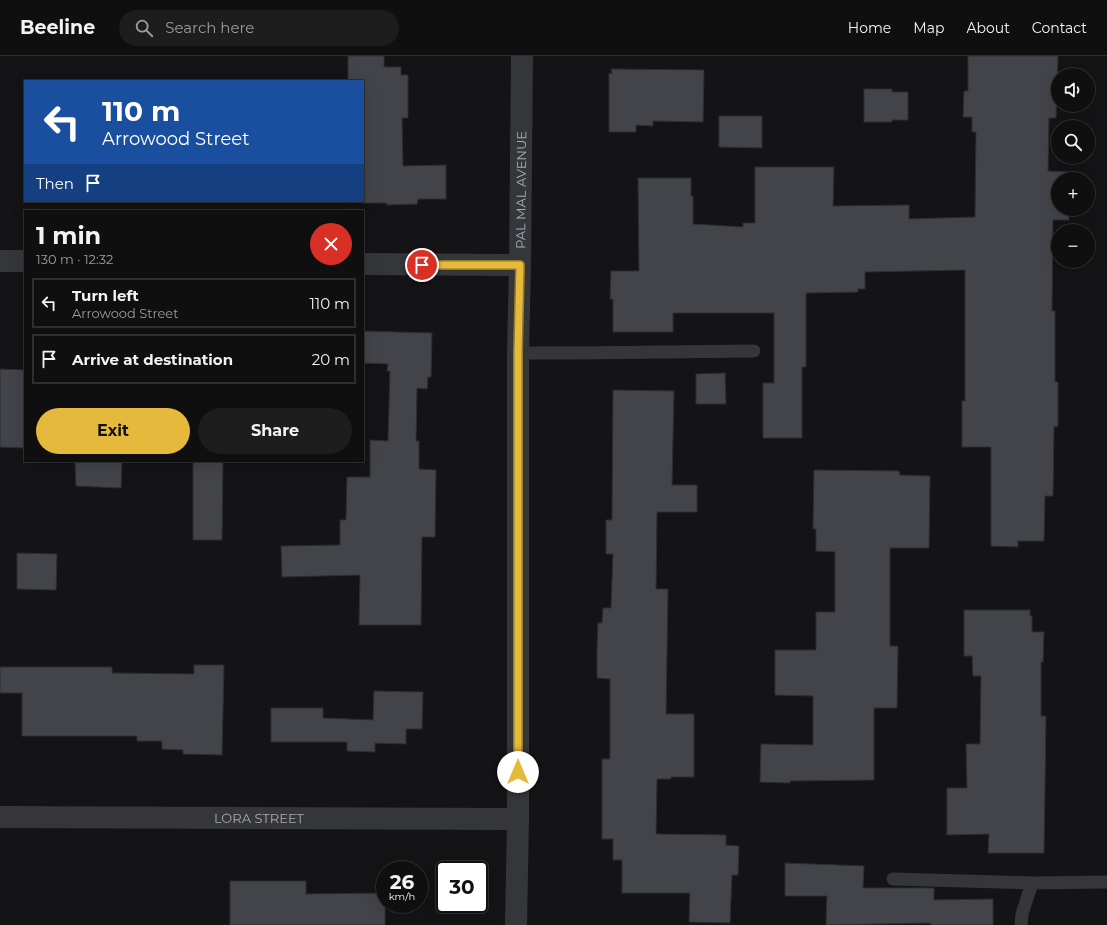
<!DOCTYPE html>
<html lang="en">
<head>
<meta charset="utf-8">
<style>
  :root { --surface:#0f0f10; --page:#1d1d1e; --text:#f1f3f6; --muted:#9b9c9f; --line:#2f2f30; --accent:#e5ba3c }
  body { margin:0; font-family:Montserrat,sans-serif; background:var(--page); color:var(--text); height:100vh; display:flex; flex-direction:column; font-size:15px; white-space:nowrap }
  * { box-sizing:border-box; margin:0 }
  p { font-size:13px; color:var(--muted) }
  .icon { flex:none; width:22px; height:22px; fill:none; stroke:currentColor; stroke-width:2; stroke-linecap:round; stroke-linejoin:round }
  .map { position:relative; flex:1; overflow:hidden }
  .drawer { position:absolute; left:24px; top:154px; width:340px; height:252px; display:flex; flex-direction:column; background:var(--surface); border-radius:0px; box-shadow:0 4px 16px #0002,0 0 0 1px var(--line) }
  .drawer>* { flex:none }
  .hud { position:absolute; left:24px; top:24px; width:340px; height:122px; border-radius:0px; box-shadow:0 4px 16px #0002,0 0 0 1px var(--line); background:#1a4fa0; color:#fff; overflow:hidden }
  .fabs { position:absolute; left:1051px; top:12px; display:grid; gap:8px }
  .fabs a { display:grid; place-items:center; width:44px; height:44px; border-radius:50%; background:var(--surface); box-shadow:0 4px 16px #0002,0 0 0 1px var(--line); font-size:20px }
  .speed { position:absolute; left:376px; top:805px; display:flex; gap:8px; font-size:20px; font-weight:700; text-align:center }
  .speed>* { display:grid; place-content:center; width:52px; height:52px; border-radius:50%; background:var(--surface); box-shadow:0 4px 16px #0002,0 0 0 1px var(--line); line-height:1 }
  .speed small { font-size:10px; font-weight:400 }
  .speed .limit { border:2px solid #111; border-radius:6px; background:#fff; color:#111 }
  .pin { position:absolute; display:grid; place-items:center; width:34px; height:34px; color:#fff; margin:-17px; border:2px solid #fff; border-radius:50%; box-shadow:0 1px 4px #0007 }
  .me { position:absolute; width:44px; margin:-22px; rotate:0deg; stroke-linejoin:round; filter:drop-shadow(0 0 3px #0008) }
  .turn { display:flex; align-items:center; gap:14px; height:84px; padding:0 12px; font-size:18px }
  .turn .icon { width:52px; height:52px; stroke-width:2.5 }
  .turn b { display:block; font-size:28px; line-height:34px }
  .then { display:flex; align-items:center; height:38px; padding:0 12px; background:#0003; gap:8px; font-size:15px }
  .round { display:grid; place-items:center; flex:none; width:42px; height:42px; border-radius:21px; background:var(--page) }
  .overview { display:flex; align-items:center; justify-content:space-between; height:68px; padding:0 12px }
  h1 { font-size:24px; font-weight:700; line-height:30px }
  .primary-button { display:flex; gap:8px; margin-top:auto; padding:8px 12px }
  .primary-button a { flex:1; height:46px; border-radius:24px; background:var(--accent); color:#111; font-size:16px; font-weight:700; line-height:46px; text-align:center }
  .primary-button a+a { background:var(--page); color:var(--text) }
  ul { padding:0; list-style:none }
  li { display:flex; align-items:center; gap:12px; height:50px; margin:0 8px 6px; padding:0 4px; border:2px solid var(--line); border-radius:0px }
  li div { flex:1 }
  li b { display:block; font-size:15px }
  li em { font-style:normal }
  header { display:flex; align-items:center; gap:24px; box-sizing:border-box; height:56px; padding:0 20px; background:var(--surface); border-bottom:1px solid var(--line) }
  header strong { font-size:19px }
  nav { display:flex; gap:22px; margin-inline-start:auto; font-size:14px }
  .search { width:280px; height:36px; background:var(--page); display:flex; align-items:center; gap:10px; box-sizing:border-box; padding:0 14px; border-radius:22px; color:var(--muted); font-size:15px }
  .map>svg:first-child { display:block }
</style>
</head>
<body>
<header>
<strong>Beeline</strong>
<div class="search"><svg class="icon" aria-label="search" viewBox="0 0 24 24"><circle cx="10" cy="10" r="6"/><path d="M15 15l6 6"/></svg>Search here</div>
<nav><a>Home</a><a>Map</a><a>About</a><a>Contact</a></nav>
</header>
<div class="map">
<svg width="1107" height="869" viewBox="0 0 1107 869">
  <rect width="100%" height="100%" fill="#141416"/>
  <path fill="#434449" stroke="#2e2e31" d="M348,0H384V11H401V19H408V62H402L403,110L446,109V143H418L417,148L387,149V147H363V25H348Z
    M968,0H1058L1056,62H1049L1048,115L1070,116V123H1058V153H1069V164H1053L1052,255H1055V326H1058V370L1054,371L1053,440H1045L1044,485H1018V491L991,490V391H962V345H965V214L865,216V233H858V236L806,237V311H802V382H763V327H774V257H673V276H613V243H610L611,215H639L638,122H691V140H693V168L743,171V167H755V111H834L833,150L909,149V163L975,161L976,76H972V61H963L964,35H968Z
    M611,13L704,14L703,66L653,65V70L636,69V76H609V17L612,18Z
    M864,33H892V36H908V64H892V66H864Z
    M719,60H762V92L719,91Z
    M363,275L432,277L431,321H428L427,333L417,332L416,385H419V413L436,414L435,481H422L421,569H359L360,519L282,521L281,490L340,489V464H346L347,421H370V384L388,385L390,315H387L388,308L363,307Z
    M0,313L25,314V392L0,391Z
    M725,317L726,348H696V318Z
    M613,334L674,335L672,429H697V456H657L656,533H668L666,658H694V721H671V723H657L656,778L726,779V789L739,790L738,819H732L730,867L689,866L690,837H622V804H613V783H602V703H610V623L597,622V595L598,567H602L603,552H611L613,498H606V464H612Z
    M75,405H122L121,432L76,430Z
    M193,405H223L222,484H193Z
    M814,414L899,415L900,419L930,420L929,492H890V590H898L897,652H874V724L790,725V727L760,726L761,688L813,689V640L775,639V594H816V556H835V496L816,495V473H813Z
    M17,497L57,498L56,534L17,533Z
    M964,554H1030V560H1032V576H1044L1043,606H1041V660H1046L1044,797H988L989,778L947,779V732H967L966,688H980L981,620H973L972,600H964Z
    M194,609H224L222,699L183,698V694L162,693V685H137V680H22V637H0V611H112V617L194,618Z
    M374,635L423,636L422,673H406V688L375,687V696L347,695V686H271V652H323V662L373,664Z
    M785,807L864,810L863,832H934V844L993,843V869H931V867L826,869L827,840H785Z
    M230,825H306V838L385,837V869H230Z"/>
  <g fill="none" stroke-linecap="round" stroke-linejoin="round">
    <path stroke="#35363a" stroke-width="13" d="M518,297H574L754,295
      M893,823L1032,827L1107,826
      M1021,869L1022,858L1032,827"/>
    <g stroke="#35363a" stroke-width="22">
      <path d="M0,205H25"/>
      <path d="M363,208L520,209"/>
      <path id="s1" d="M0,761L518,763"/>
      <path id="s2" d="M516,869L518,763V297L520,209L522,0"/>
    </g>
  </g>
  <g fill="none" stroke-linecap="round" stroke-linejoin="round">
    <defs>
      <path id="route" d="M422,209H520L518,296V716"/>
    </defs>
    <use href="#route" stroke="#957927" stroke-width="10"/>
    <use href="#route" stroke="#e5ba3c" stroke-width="7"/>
  </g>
  <g text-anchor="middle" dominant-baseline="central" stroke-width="4" stroke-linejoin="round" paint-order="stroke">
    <g font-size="13" fill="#a7aab5" stroke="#0f0f11">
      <text stroke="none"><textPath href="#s2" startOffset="735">PAL MAL AVENUE</textPath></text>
      <text stroke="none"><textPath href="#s1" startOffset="259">LORA STREET</textPath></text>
    </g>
  </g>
</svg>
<div class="fabs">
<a><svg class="icon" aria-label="sound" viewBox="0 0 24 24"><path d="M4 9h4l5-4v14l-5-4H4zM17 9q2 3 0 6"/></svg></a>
<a><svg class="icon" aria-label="search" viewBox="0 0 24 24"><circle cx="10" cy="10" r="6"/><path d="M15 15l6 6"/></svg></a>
<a>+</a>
<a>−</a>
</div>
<div class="speed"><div>26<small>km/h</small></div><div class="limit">30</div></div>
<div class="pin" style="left:422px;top:209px;background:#d93025"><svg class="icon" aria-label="arrive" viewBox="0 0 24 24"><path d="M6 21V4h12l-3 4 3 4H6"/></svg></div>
<svg class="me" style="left:518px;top:716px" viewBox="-20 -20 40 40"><circle r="19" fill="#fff"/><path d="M0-13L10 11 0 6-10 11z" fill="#e5ba3c"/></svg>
<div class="hud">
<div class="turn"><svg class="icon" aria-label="left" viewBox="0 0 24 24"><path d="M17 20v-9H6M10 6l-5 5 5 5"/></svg><div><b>110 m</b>Arrowood Street</div></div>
<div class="then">Then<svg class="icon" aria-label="arrive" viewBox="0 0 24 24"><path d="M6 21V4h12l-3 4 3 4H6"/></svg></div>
</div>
<section class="drawer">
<div class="overview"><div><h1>1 min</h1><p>130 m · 12:32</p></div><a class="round" style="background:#d93025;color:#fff"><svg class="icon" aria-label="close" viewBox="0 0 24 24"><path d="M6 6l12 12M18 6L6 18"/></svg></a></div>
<ul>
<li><svg class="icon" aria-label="left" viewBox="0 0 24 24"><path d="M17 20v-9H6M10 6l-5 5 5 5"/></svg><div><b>Turn left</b><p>Arrowood Street</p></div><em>110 m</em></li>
<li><svg class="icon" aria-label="arrive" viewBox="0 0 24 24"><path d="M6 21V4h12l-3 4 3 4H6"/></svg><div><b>Arrive at destination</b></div><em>20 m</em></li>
</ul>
<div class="primary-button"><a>Exit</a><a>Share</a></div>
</section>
</div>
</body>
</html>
